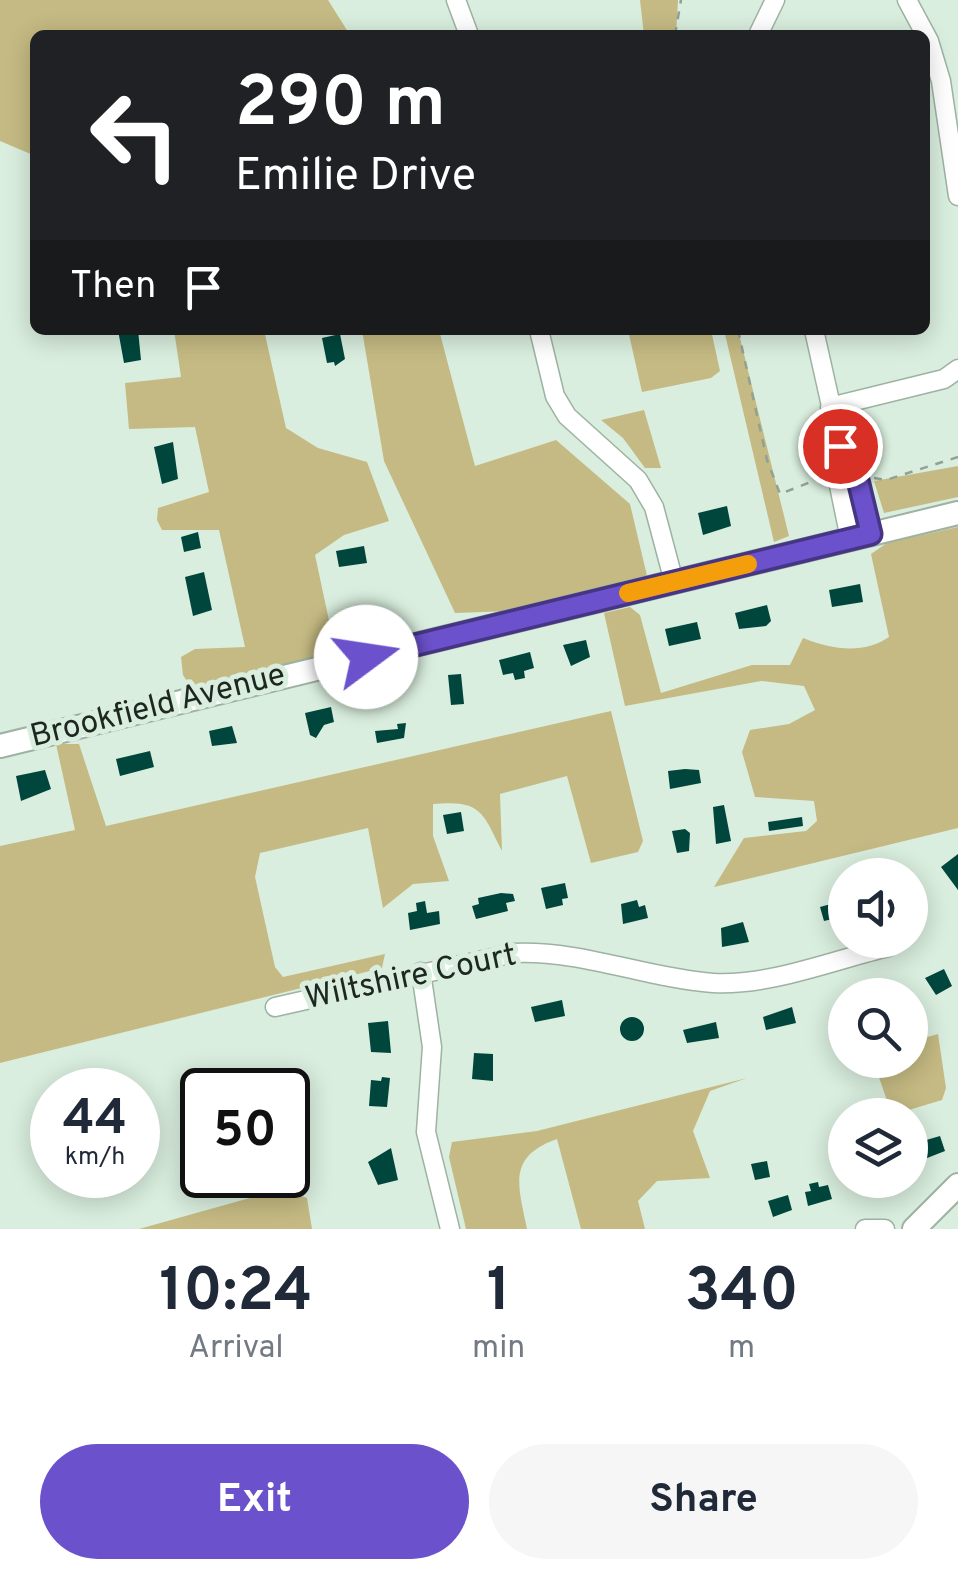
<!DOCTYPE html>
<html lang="en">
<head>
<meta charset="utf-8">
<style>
  :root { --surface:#fff; --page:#f6f6f7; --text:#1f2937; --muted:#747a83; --accent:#6b51cb }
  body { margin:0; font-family:Overpass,sans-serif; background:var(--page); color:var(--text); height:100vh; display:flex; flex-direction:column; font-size:38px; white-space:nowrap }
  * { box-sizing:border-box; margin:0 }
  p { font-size:32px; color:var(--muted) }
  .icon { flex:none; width:55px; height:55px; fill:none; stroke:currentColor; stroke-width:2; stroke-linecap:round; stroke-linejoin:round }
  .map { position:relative; height:1229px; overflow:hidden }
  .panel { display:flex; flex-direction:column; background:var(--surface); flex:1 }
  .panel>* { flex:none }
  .hud { position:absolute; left:30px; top:30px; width:900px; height:305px; border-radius:15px; box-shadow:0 5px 25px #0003; background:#202124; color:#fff; overflow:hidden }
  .controls { position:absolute; left:828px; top:858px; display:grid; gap:20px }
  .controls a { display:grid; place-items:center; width:100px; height:100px; border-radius:50%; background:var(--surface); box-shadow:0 5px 25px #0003; font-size:50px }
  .speed { position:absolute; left:30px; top:1068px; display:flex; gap:20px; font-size:50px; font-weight:700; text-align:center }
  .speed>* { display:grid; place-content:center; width:130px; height:130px; border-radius:50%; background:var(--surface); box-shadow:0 5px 25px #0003; line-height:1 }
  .speed small { font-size:25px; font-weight:400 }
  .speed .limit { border:5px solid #111; border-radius:15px; background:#fff; color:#111 }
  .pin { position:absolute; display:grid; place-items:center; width:85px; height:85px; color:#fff; margin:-42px; border:5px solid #fff; border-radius:50%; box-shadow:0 2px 10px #0007 }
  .me { position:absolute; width:110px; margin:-55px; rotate:76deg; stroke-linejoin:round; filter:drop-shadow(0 0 8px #0008) }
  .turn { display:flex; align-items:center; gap:35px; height:210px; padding:0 40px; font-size:45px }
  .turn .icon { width:130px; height:130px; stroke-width:2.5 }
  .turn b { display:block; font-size:70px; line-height:85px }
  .then { display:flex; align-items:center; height:95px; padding:0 40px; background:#0003; gap:20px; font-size:38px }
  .eta { display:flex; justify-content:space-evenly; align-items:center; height:170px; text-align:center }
  .eta b { font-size:60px; font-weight:700; line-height:70px }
  .action { display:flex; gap:20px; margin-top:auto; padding:20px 40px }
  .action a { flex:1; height:115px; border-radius:60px; background:var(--accent); color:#fff; font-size:40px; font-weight:700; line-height:115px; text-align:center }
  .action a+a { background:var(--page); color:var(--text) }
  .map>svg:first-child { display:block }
</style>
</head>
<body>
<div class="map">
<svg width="958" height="1229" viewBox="0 0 958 1229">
  <rect width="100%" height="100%" fill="#d9eede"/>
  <path fill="#c5ba83" d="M0,0H328L350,35H35V168L33,155L0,141Z
    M640,0H678L676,35H644Z
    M174,330H264L286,428L318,448L367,462L389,521L344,535L315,555L334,644L327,655L190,686L183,675L181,657L195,649L245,647L219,530H162L157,520L158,508L209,492L195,427L129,429L125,383L181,377Z
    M362,330H439L475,466L556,440L630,504L648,580L513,611L455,613L384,461Z
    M628,330H711L720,371L711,378L642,392Z
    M724,330H738L789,536L774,542Z
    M644,410L661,468H645L623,438L601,420Z
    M958,466V497L884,513L874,481Z
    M958,527V828L714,887L744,838L806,831L817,821L814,801L755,797L742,752L750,730L789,724L815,710L804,686L761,681L625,706L604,613L630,607L640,615L661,693L752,665H790L803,638C831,649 863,655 889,637L871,554L887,543Z
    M611,711L643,841L638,852L591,863L567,776L500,794L502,851C482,811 481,800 433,804V836L449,881L413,884L383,908L368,828L260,853L255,877L275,967L283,977L385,954L382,968L0,1063V846L75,830L56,744H79L106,826Z
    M938,1034L946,1088L942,1100L892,1115L873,1060H910V1042Z
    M747,1078L710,1091L693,1131L710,1178L657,1181L638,1201L645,1229H581L557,1139C507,1157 518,1184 527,1229H466L449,1157L452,1142L537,1131Z
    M282,1189L307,1198L312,1229H139Z"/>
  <path fill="#00463c" d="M118,330H138L141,360L124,363Z
    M340,334L345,359L335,366L334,362L327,363L322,338Z
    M173,442L178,479L162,484L154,447Z
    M727,506L731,526L703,535L698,513Z
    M198,532L201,548L184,552L181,537Z
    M364,546L367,563L339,567L336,551Z
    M204,572L212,610L193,616L185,577Z
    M860,584L863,602L832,607L829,590Z
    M767,605L771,621L766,626L739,629L735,613Z
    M368,609L371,632L353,634L346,612Z
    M697,622L701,639L669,646L665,629Z
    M586,640L590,657L571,666L563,645Z
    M530,652L534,668L524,671L525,678L515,680L513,673L503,675L499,660Z
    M461,674L464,704L451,705L448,675Z
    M331,707L334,722L324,725L316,738L310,735L305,713Z
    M406,723L404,738L377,743L375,731L398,729L397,724Z
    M232,726L237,743L212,746L209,731Z
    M150,751L154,767L120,776L116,759Z
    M685,769L699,770L701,783L670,789L668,771Z
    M45,770L51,789L21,801L16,776Z
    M724,805L731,841L716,844L713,807Z
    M461,812L464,831L447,834L443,815Z
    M802,817L803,826L769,831L768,822Z
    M685,829L690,833L689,851L677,853L672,831Z
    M958,854V890L941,867Z
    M565,883L568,898L562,899L563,905L546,909L541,888Z
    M845,891V916L824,921L820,907L838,902L836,894Z
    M501,893L513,894L515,901L506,903L508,911L476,919L472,906L479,904L478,898Z
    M637,900L639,907L645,905L648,918L623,924L621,904Z
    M425,901L427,913L439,911L440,924L410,930L408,913L417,911L416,903Z
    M743,922L749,942L722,947L721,928Z
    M944,969L952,986L936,995L925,978Z
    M562,1000L565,1016L535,1022L531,1007Z
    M792,1007L796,1023L766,1030L763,1017Z
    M620 1029a12 12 0 1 1 24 0a12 12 0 1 1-24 0Z
    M388,1021L391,1053L371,1052L368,1023Z
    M716,1022L719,1038L687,1043L683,1030Z
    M474,1053L493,1054V1081L472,1079Z
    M382,1077L390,1078L387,1107L369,1106L371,1080L381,1081Z
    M940,1136L945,1151L922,1160L916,1143Z
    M391,1148L398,1180L378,1185L368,1162Z
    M767,1161L770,1177L755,1180L751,1164Z
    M864,1180H899L902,1189L868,1197Z
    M818,1182L819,1187L828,1185L832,1199L808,1206L805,1192L811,1191L809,1184Z
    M788,1195L792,1210L773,1217L768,1201Z"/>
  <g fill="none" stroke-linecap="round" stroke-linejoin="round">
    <defs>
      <path id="minor" d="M456,0L469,35
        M907,0L929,41L941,81L958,196
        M758,35L775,0
        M539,330L555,396L567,416L638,480L654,507L674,582
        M814,330L840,446L855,472L871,534
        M830,407L944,379L958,369
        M840,447L837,476L850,539
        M910,930L911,929
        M421,972L432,1047L426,1132L450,1229
        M275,1007L514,953C582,950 646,978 713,983C770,986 834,960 888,947L897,940
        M865,1229H885"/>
      <path id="major" d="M0,746L958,513
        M914,1229L958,1185"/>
    </defs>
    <use href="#minor" stroke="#9eb2a2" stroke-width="21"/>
    <use href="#major" stroke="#9eb2a2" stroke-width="26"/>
    <path stroke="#91a195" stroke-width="2.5" stroke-dasharray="8 8" stroke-linecap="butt" d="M675,35L681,0
      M738,330L767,460L780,494L821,478
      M874,478L886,480L958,457"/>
    <use href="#minor" stroke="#fff" stroke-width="18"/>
    <use href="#major" stroke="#fff" stroke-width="22"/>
  </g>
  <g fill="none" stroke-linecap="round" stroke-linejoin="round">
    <defs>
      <path id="route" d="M366,657L871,534L856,472L840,446"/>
    </defs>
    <use href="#route" stroke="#463584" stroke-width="25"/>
    <use href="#route" stroke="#6b51cb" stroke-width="18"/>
    <path stroke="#f59e0b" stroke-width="18" d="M628,593L748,564"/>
  </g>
  <g text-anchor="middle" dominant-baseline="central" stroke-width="10" stroke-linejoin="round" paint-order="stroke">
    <g font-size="32" fill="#1e2620" stroke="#d9eede">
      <text transform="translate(158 707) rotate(-14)">Brookfield Avenue</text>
      <text transform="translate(411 978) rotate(-12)">Wiltshire Court</text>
    </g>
  </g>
</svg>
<div class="controls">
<a><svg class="icon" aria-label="sound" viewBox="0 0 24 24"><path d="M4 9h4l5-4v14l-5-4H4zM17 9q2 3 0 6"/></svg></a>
<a><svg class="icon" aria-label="search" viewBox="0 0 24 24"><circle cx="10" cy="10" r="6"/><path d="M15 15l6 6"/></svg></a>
<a><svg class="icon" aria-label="layers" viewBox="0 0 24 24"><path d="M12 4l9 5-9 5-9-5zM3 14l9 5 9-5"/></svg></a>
</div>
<div class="speed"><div>44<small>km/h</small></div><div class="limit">50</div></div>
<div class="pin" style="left:840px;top:446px;background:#d93025"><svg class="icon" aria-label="arrive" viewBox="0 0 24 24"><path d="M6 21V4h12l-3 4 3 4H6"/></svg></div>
<svg class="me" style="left:366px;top:657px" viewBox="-20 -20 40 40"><circle r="19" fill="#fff"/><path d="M0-13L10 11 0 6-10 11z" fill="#6b51cb"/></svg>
<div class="hud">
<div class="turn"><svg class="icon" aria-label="left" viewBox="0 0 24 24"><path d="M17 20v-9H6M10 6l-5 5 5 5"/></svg><div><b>290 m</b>Emilie Drive</div></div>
<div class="then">Then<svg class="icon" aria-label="arrive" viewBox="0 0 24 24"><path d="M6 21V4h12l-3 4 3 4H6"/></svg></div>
</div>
</div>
<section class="panel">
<div class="eta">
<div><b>10:24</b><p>Arrival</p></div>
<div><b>1</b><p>min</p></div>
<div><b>340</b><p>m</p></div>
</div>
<div class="action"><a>Exit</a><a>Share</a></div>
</section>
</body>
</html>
